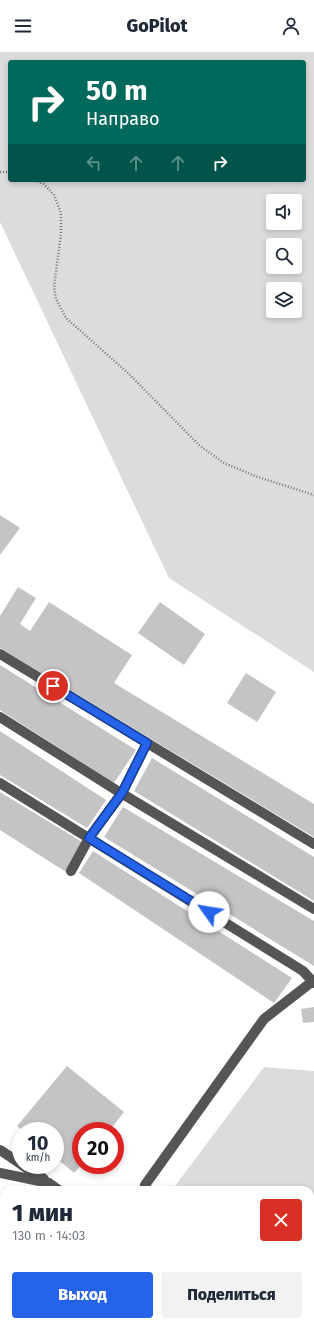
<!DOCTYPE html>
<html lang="ru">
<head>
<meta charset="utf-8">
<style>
  :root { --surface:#fff; --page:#f2f2f3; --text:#1f2937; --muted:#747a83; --accent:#2563eb }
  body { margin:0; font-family:"Fira Sans",sans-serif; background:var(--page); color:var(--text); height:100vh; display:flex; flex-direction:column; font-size:15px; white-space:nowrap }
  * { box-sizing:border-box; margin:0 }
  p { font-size:13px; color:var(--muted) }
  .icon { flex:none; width:22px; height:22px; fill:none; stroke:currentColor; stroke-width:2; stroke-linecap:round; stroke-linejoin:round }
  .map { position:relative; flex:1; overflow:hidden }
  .details { position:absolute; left:0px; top:1134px; width:314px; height:140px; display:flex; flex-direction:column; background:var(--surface); border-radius:12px 12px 0 0; box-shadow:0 2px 6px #0003 }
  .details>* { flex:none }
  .guide { position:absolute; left:8px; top:8px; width:298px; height:122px; border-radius:4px; box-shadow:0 2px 6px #0003; background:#00695c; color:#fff; overflow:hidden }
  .controls { position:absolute; left:266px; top:142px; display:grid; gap:8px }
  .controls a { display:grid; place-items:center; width:36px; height:36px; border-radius:4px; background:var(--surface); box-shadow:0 2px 6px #0003; font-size:20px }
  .speed { position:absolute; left:12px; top:1070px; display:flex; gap:8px; font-size:20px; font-weight:700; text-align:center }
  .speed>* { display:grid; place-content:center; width:52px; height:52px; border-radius:50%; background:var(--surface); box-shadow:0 2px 6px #0003; line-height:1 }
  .speed small { font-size:10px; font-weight:400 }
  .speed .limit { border:6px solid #d22; background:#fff; color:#111 }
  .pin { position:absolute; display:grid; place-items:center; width:34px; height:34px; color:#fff; margin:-17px; border:2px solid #fff; border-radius:50%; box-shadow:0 1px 4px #0007 }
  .me { position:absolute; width:44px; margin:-22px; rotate:302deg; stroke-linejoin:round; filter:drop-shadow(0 0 3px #0008) }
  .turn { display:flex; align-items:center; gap:14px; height:84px; padding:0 12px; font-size:18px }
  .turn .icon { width:52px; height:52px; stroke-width:2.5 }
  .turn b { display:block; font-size:28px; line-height:34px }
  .lanes { display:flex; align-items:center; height:38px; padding:0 12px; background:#0003; justify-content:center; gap:20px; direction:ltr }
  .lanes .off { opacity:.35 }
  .round { display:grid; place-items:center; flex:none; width:42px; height:42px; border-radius:4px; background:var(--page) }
  .overview { display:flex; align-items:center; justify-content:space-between; height:68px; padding:0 12px }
  h1 { font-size:24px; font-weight:800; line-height:30px }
  .primary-button { display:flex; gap:8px; margin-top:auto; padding:8px 12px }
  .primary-button a { flex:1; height:46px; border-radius:4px; background:var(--accent); color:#fff; font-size:16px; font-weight:800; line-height:46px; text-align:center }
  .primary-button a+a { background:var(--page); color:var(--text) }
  header { display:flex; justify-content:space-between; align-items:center; height:52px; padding:0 12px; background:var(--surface); font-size:18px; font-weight:800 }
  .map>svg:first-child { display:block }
</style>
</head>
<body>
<header><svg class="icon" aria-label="menu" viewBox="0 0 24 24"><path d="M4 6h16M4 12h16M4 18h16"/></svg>GoPilot<svg class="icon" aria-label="person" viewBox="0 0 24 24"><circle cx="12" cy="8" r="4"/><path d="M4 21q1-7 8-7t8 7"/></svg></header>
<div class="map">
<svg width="314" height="1274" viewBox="0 0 314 1274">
  <rect width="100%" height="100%" fill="#fff"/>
  <path fill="#dcdcdc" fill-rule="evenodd" d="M0,0H314V620L169,526L0,170ZM10,10H304V128H10ZM273,149H295V171H273ZM273,193H295V215H273ZM273,237H295V259H273Z
    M264,1015L314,1019V1248L310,1245V1138H172Z"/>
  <path fill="#c4c4c4" d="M0,463L20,476L0,503Z
    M18,535L36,546L20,572L30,579L49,550L132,603L114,631L314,752V785L0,596V564Z
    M160,550L205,582L184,613L138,581Z
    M0,613L136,698L114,731L0,658Z
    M246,621L276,640L257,670L227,651Z
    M0,679L106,748L87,776L0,723Z
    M152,706L314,805V849L134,739Z
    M0,740L82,790L66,820L0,778Z
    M123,755L314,869V914L104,785Z
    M93,799L292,926L274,951L79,821Z
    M314,955V970L303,971L301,957Z
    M67,1014L124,1060L109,1079H81V1113L74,1121L55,1105V1079H23L17,1074Z"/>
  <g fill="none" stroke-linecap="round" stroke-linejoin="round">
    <path stroke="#777" stroke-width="2.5" stroke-dasharray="1 2" stroke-linecap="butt" d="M0,120H10
      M35,128L44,132L54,143L61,161V182L54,235L56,247L66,266L128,321L199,393L224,411L255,424L314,443"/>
    <path stroke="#555" stroke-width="10" d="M0,602L314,792
      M0,665L116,738L314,857
      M0,731L303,919L314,931
      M71,819L89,786L122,741L147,691
      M0,1098L21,1112
      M22,1113L44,1127
      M0,1121L49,1131L59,1138
      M144,1138L145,1133L264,967L313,929
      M246,1270L251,1274"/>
  </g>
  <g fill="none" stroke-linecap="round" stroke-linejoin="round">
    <defs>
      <path id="route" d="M53,634L147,691L122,741L89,786L209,860"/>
    </defs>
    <use href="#route" stroke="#184099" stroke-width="10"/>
    <use href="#route" stroke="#2563eb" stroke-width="7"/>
  </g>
</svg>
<div class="controls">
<a><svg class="icon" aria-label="sound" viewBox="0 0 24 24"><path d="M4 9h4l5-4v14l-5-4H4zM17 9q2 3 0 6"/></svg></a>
<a><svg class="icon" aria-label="search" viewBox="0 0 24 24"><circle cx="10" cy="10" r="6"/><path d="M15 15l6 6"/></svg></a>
<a><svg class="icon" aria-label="layers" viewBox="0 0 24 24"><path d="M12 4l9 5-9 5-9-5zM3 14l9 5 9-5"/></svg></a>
</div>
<div class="speed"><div>10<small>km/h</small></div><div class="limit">20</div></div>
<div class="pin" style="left:53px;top:634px;background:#d93025"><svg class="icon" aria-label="arrive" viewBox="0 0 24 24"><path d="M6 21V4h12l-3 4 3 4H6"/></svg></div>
<svg class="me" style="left:209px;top:860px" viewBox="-20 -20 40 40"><circle r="19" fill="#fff"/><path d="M0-13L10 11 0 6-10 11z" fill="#2563eb"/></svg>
<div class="guide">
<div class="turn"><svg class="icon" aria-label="right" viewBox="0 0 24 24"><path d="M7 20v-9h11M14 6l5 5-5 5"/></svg><div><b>50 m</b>Направо</div></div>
<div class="lanes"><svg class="icon off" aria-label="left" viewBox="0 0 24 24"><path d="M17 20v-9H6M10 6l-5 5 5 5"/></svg><svg class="icon off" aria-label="ahead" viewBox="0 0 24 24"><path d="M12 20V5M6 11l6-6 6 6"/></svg><svg class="icon off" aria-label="ahead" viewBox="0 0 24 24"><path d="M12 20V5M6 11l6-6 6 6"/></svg><svg class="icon" aria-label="right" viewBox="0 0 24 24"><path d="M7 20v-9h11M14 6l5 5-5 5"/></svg></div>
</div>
<section class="details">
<div class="overview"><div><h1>1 мин</h1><p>130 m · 14:03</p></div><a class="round" style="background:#d93025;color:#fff"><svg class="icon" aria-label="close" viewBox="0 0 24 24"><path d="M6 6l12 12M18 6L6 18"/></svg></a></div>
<div class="primary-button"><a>Выход</a><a>Поделиться</a></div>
</section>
</div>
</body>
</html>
